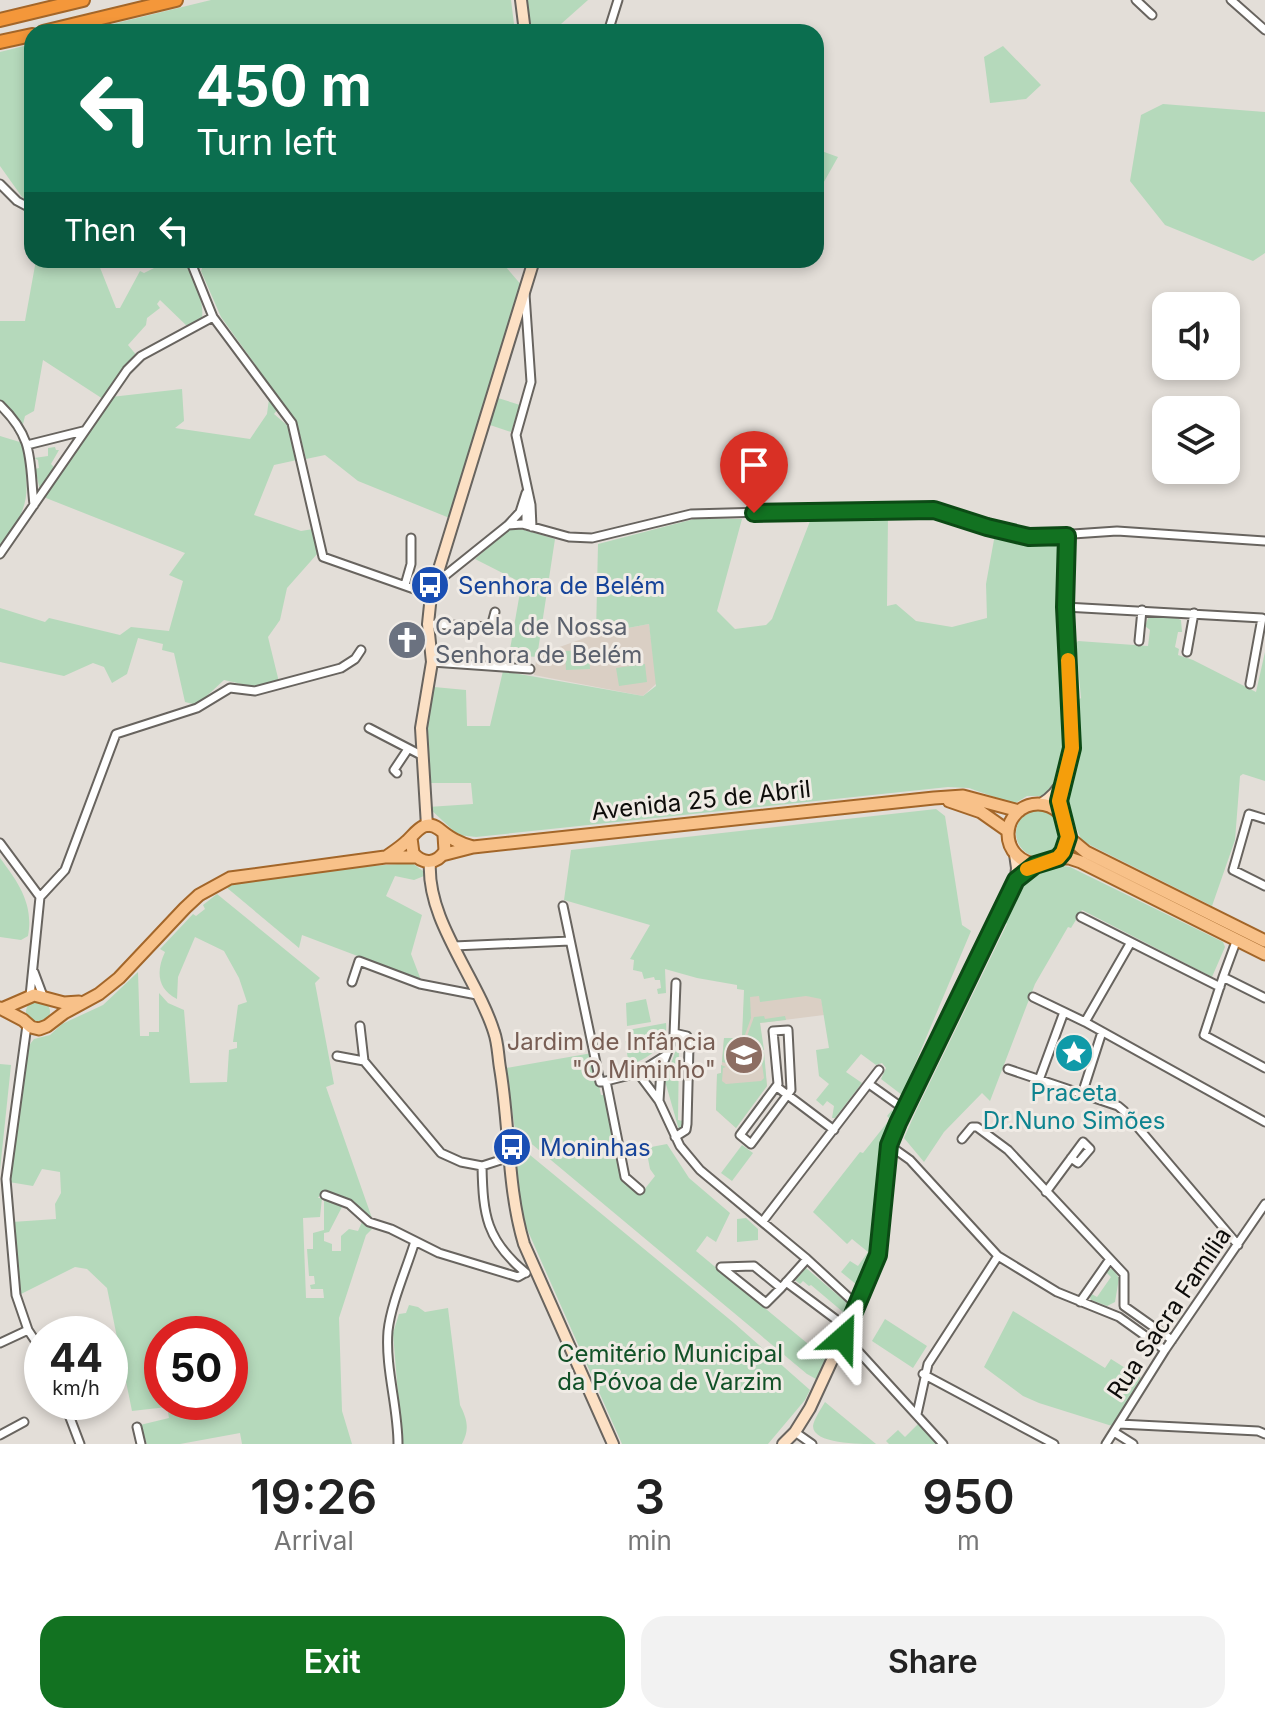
<!DOCTYPE html>
<html lang="en">
<head>
<meta charset="utf-8">
<style>
  :root { --surface:#fff; --page:#f2f2f2; --text:#222; --muted:#767676; --accent:#127221 }
  body { margin:0; font-family:Inter,sans-serif; background:var(--page); color:var(--text); height:100vh; display:flex; flex-direction:column; font-size:30px; white-space:nowrap }
  * { box-sizing:border-box; margin:0 }
  p { font-size:26px; color:var(--muted) }
  .icon { flex:none; width:44px; height:44px; fill:none; stroke:currentColor; stroke-width:2; stroke-linecap:round; stroke-linejoin:round }
  .map { position:relative; height:1444px; overflow:hidden }
  .details { display:flex; flex-direction:column; background:var(--surface); flex:1 }
  .details>* { flex:none }
  .banner { position:absolute; left:24px; top:24px; width:800px; height:244px; border-radius:24px; box-shadow:0 4px 12px #0003; background:#0b6e4f; color:#fff; overflow:hidden }
  .tools { position:absolute; left:1152px; top:292px; display:grid; gap:16px }
  .tools a { display:grid; place-items:center; width:88px; height:88px; border-radius:16px; background:var(--surface); box-shadow:0 4px 12px #0003; font-size:40px }
  .speed { position:absolute; left:24px; top:1316px; display:flex; gap:16px; font-size:40px; font-weight:700; text-align:center }
  .speed>* { display:grid; place-content:center; width:104px; height:104px; border-radius:50%; background:var(--surface); box-shadow:0 4px 12px #0003; line-height:1 }
  .speed small { font-size:20px; font-weight:400 }
  .speed .limit { border:12px solid #d22; background:#fff; color:#111 }
  .pin { position:absolute; display:grid; place-items:center; width:68px; height:68px; color:#fff; margin:-82px -34px; border-radius:50% 50% 50% 0; rotate:-45deg; box-shadow:0 0 8px #0007 }
  .pin .icon { rotate:45deg }
  .me { position:absolute; width:88px; margin:-44px; rotate:25deg; stroke-linejoin:round; filter:drop-shadow(0 0 6px #0008) }
  .turn { display:flex; align-items:center; gap:28px; height:168px; padding:0 40px; font-size:36px }
  .turn .icon { width:104px; height:104px; stroke-width:2.5 }
  .turn b { display:block; font-size:56px; line-height:68px }
  .then { display:flex; align-items:center; height:76px; padding:0 40px; background:#0003; gap:16px; font-size:30px }
  .eta { display:flex; justify-content:space-evenly; align-items:center; height:136px; text-align:center }
  .eta b { font-size:48px; font-weight:600; line-height:56px }
  .action { display:flex; gap:16px; margin-top:auto; padding:16px 40px }
  .action a { flex:1; height:92px; border-radius:24px; background:var(--accent); color:#fff; font-size:32px; font-weight:600; line-height:92px; text-align:center }
  .action a+a { background:var(--page); color:var(--text) }
  .map>svg:first-child { display:block }
</style>
</head>
<body>
<div class="map">
<svg width="1265" height="1444" viewBox="0 0 1265 1444">
  <rect width="100%" height="100%" fill="#e3ded8"/>
  <path fill="#dacfc4" d="M649,624L657,683L643,696L534,675L537,655L596,634Z
    M745,986L821,998L824,1015L760,1023L767,1086L736,1128L716,1110L717,1074L721,1073L724,1038H742Z"/>
  <path fill="#b5d9bb" fill-rule="evenodd" d="M211,0H511L515,32H80Z
    M526,0H588L552,32H529Z
    M32,44V203L22,197L0,166V52Z
    M1003,46L1041,85L1026,99L990,103L984,57Z
    M1163,104L1265,112V253L1253,261L1165,225L1130,181L1141,115Z
    M816,149L838,157L816,196Z
    M36,260H97L116,308H120L140,271L144,273L154,268L162,260H184C192,278 207,302 201,322L188,327L160,300L157,304L160,308L147,318L146,325L128,345L138,357L124,367L103,399L43,360L34,411L25,416L23,424L0,402V321H25Z
    M205,260H500L523,287L452,519L358,481L325,455L306,459L297,423L221,317L201,271Z
    M182,389L184,421L175,428L250,439L267,414L269,399L277,410L274,414L288,426L297,460L274,465L254,515L301,531L313,529L318,553L287,588L280,620L268,637L279,682L255,687L224,680L197,705L185,702L174,653L162,650L163,644L138,638L127,674L112,683L104,667L93,663L64,676L0,662V608L45,622L49,618L120,635L131,627L169,631L183,581L169,575L185,553L46,498V493L111,397Z
    M498,398L520,405L511,432L490,425Z
    M0,436L23,443C28,495 33,503 0,547Z
    M55,447L56,450H59L51,464L54,467L40,490L35,469L39,468L38,460L34,458L48,456V448Z
    M888,515L887,606L896,604L916,621L952,627L987,618L986,584L995,534C1011,538 1048,541 1059,548L1057,598L1063,755L1052,787L1044,796H1027L1014,804L969,788L948,787L476,837L458,835L428,807L473,804L471,783H428L423,727L434,687L466,690L467,726H490L503,671L643,696L656,686L649,624L596,634L598,544L698,518L742,519L717,611L735,629L766,625L772,619L812,516Z
    M509,529H521L555,539L537,657L509,655L519,598L524,584L475,559Z
    M1149,616L1176,618L1181,620L1182,632H1178L1175,647L1179,649L1178,655L1193,660L1256,692L1265,652V781L1243,774L1240,776L1235,840L1212,906L1082,841L1064,800L1078,756L1076,702L1081,698L1076,643L1078,641L1148,646L1150,630L1145,626Z
    M589,650L590,669L566,670L565,651Z
    M645,664L647,682L619,686L616,668Z
    M1016 833a24 24 0 1 1 48 0a24 24 0 1 1-48 0Z
    M936,809L945,816L962,925L971,931L902,1095L881,1079L886,1068L882,1063L876,1065L861,1054L846,1072L862,1083L835,1118H832L834,1106L827,1101L823,1106L816,1100L829,1084L819,1076L816,1050L829,1048L821,999L806,996L760,1002L759,996L750,997L751,1018L742,1043L731,1042L729,1064L722,1062L724,1038H742L744,990L737,989V985L697,978L665,969L666,993L658,994L657,989L661,988L660,980H655L654,977L644,979L642,972L633,970L634,960L630,959L650,925L564,900L571,850Z
    M0,858C18,882 34,904 28,936L21,940L0,937Z
    M412,863L423,871L424,876L414,880L395,876L386,896L422,915L411,954L421,980L302,935L299,948L226,887L247,880L357,867Z
    M1063,866L1070,867L1223,942L1225,947L1212,977L1082,910L1071,928L1068,927L1035,984L990,1101L982,1093L944,1132L924,1162L904,1138L916,1111L1007,924L1005,922L1028,877L1038,871Z
    M217,894L320,978L315,983L334,1084L326,1087L373,1221L353,1203L323,1191L318,1198H322L320,1217L303,1218L306,1298H324L323,1289H311L310,1285L315,1284L314,1276H309L307,1249H313V1233L324,1230V1200L328,1199L343,1205L329,1232L324,1233V1241L332,1244V1251H341V1236L349,1229L358,1231L362,1222L372,1229L366,1235L339,1318L342,1411L352,1444H242L240,1433L180,1444H147L140,1425L169,1418L167,1407L132,1411L107,1288L87,1269L75,1267L19,1295L12,1222L56,1219L55,1204L61,1193L60,1172L42,1169L33,1186L9,1182L27,1048L34,1039L50,1035L62,1024L103,1005L138,972L140,1036H149V1032H159V993L168,1003L184,1010L190,1083L227,1082L229,1050L237,1048V1042H233L238,1005L247,1002L239,978L224,951L195,937L178,977L177,999C157,989 156,971 165,952L160,949L193,914L196,916L205,909L203,905ZM162,1334H230V1402H162Z
    M646,999L651,1022L627,1026L626,1003Z
    M26 1012a12 12 0 1 1 24 0a12 12 0 1 1-24 0Z
    M764,1016L765,1019L785,1016L786,1020L760,1023L764,1050L753,1053L746,1039L754,1017Z
    M666,1023C669,1045 648,1059 629,1065L625,1041L630,1040L628,1030Z
    M680,1038L684,1039L683,1046H679L678,1120L683,1121L681,1130H679L665,1081Z
    M764,1052L767,1086L736,1128L716,1110L717,1074L721,1073V1065L726,1067L723,1068L722,1081L726,1084L761,1081L764,1078L762,1064H756L754,1056Z
    M592,1053L601,1095H607L623,1180L640,1195L655,1176L650,1169L646,1148L667,1144L689,1178L730,1213L716,1242L707,1236L696,1251L819,1353L839,1331L816,1379L807,1374L515,1130L506,1068Z
    M0,1064L11,1065L0,1170Z
    M892,1110L893,1114C865,1167 885,1232 857,1285L841,1272L850,1261L858,1266L868,1252L852,1239L847,1244L813,1212L860,1152L863,1153L890,1119L887,1116Z
    M513,1141L734,1323L810,1390L805,1400L768,1444H622L516,1204Z
    M742,1145L753,1153L732,1181L721,1173Z
    M746,1218L758,1229V1240L737,1242V1219Z
    M806,1268L847,1303L848,1309L844,1321L839,1317L843,1312L811,1285L809,1286L803,1281L800,1284L795,1280Z
    M1108,1269H1113L1119,1278L1115,1302L1107,1306L1091,1300L1089,1295L1090,1293L1097,1297L1111,1277L1106,1272Z
    M409,1305L418,1307L425,1312L448,1308L460,1405C467,1419 470,1429 462,1444H402L393,1333L399,1314L406,1313Z
    M1013,1311L1105,1368L1111,1359L1141,1378L1112,1426L1039,1403L1023,1396L984,1367Z
    M885,1319L927,1346L913,1368L872,1341Z
    M825,1402L876,1444C859,1444 813,1444 813,1426C814,1419 821,1409 825,1402Z
    M919,1423L938,1444H889L886,1441L898,1430L905,1437Z"/>
  <g fill="none" stroke-linecap="round" stroke-linejoin="round">
    <defs>
      <path id="street" d="M1136,0L1152,15
        M1231,0L1265,30
        M608,32L618,0
        M0,184L17,201L32,209
        M525,294L531,382L516,435L531,505L532,527
        M213,317L292,423L323,557L431,595
        M0,405C35,439 29,460 34,505
        M27,445L83,431
        M508,525L520,512L526,493
        M526,525V501
        M0,554L127,370L141,356L213,317L190,260
        M437,582L508,525L522,524L569,537L592,538L691,514L911,508L934,510L987,527L1029,537L1117,531L1265,541
        M405,585L411,564V538
        M1065,607L1262,618L1250,684
        M428,624L491,627L495,612
        M1139,641L1142,610
        M1187,652L1194,613
        M432,662L530,669
        M369,728L423,756
        M397,773L394,770L408,749
        M1265,819L1249,814L1233,870L1265,886
        M0,843L40,897
        M563,906L600,1082L606,1081
        M1081,917L1220,987
        M454,946L570,941
        M34,972L43,996
        M1223,977L1237,939
        M352,982L359,961L420,984L477,995
        M30,996L40,897L65,870L116,734L197,708L230,688L255,691L341,668L355,659L361,650
        M1033,997L1085,1022L1265,1122
        M1265,998L1223,977L1204,1035L1265,1068
        M1085,1022L1131,942
        M27,1025L6,1179L16,1295L28,1330
        M360,1026L364,1061
        M788,1030L791,1090L751,1144L740,1135L778,1084L773,1031Z
        M674,1033L687,1036L689,1045L687,1124L686,1130L675,1137
        M337,1056L364,1061L441,1153L461,1162L482,1166L510,1157
        M1008,1069L1118,1106L1124,1111L1238,1245
        M638,1073L665,1056
        M1039,1080L1064,1012
        M869,1084L904,1109
        M777,1087L834,1130
        M1082,1094L1102,1032
        M659,1101L661,1069L674,1035L676,983
        M962,1139L972,1127H977L1008,1150L1124,1274V1306L1172,1340
        M889,1145L910,1160L998,1256L1057,1292L1119,1317L1165,1350
        M482,1166C483,1215 486,1240 526,1273
        M640,1190L625,1177L606,1081L638,1073L659,1101L680,1146L700,1170L807,1259L858,1306
        M1046,1192L1083,1142L1090,1149L1078,1163L1071,1158
        M325,1195L349,1204L369,1222L391,1229L439,1253L518,1277L525,1273
        M763,1221L879,1070
        M786,1282L838,1321
        M781,1288L766,1303L721,1267L754,1266L781,1288L807,1259
        M1080,1302L1110,1259
        M0,1343L28,1330L42,1351
        M858,1351L943,1444
        M923,1374L1054,1444
        M64,1402L80,1444
        M917,1414L928,1364L998,1256
        M1119,1424L1258,1431L1265,1434
        M137,1427L141,1444
        M795,1432L812,1444
        M1114,1432L1133,1444
        M0,1435L24,1422
        M398,1444C398,1407 385,1368 388,1331C391,1303 407,1268 415,1241
        M1106,1444L1165,1350L1265,1204"/>
      <path id="secondary" d="M521,0L525,32
        M1060,788L1059,801L1061,815
        M1041,804C1063,791 1067,772 1072,748L1065,607L1067,536
        M427,826L421,728L432,662L428,624L431,595L534,260
        M1015,854L1017,868L1016,878
        M430,862C426,920 477,977 494,1032C498,1043 498,1056 500,1068C510,1127 507,1187 524,1244L613,1444
        M783,1444L795,1432L810,1408L876,1265L889,1145L898,1123L1011,889L1025,870L1035,865"/>
      <path id="primary" d="M949,801L981,812L1008,831
        M1008 834a30 30 0 1 1 60 0a30 30 0 1 1-60 0Z
        M1068,837L1086,852L1265,941
        M411,838L413,853C423,865 437,864 445,851L444,835
        M442,855L473,847L934,798L963,796L1019,811
        M386,857C393,852 401,847 407,841C416,833 424,818 439,829C450,838 458,843 473,847
        M1058,858H1069L1081,862L1265,954
        M0,1008L23,1020L31,1027L39,1029L47,1026L64,1013L99,994L119,978L185,908L199,895L230,878L385,857H416
        M4,1008L34,995L64,1003L79,1002"/>
      <path id="highway" d="M0,20L83,0
        M43,32L176,0
        M0,42L32,35"/>
    </defs>
    <use href="#street" stroke="#68645f" stroke-width="11"/>
    <use href="#secondary" stroke="#68645f" stroke-width="14"/>
    <use href="#primary" stroke="#a36629" stroke-width="15"/>
    <use href="#highway" stroke="#a36629" stroke-width="16"/>
    <use href="#street" stroke="#fff" stroke-width="7"/>
    <use href="#secondary" stroke="#fce0c4" stroke-width="10"/>
    <use href="#primary" stroke="#f8c189" stroke-width="11"/>
    <use href="#highway" stroke="#f4973a" stroke-width="12"/>
  </g>
  <g fill="none" stroke-linecap="round" stroke-linejoin="round">
    <defs>
      <path id="route" d="M754,513L934,510L987,527L1029,537L1067,536L1065,607L1072,748L1059,801L1068,837L1063,852L1058,858L1035,865L1016,880L898,1123L889,1145L878,1255L843,1338"/>
    </defs>
    <use href="#route" stroke="#0c4a15" stroke-width="20"/>
    <use href="#route" stroke="#127221" stroke-width="14"/>
    <path stroke="#f59e0b" stroke-width="14" d="M1027,869L1058,858L1063,852L1068,837L1059,801L1072,748L1068,660"/>
  </g>
  <defs>
    <symbol id="bus-disc" viewBox="-11 -11 22 22"><circle r="9.5" fill="#1a4fb4" stroke="#f0ebe5"/><path d="M-5-6H5V4H4V6H2V4H-2V6H-4V4H-5ZM-3.5-4V0h7V-4ZM-3.5 1.2v1.5H-2V1.2ZM2 1.2v1.5H3.5V1.2Z" fill="#fff"/></symbol>
    <symbol id="church-disc" viewBox="-11 -11 22 22"><circle r="9.5" fill="#6b7280" stroke="#f0ebe5"/><path d="M-1.2-6h2.4v3.5h3.3v2.4h-3.3V6h-2.4V-.1h-3.3v-2.4h3.3Z" fill="#fff"/></symbol>
    <symbol id="sight-disc" viewBox="-11 -11 22 22"><circle r="9.5" fill="#0f9aa8" stroke="#f0ebe5"/><path d="M0-6L1.8-2.2L6-1.7L2.9 1.2L3.7 5.4L0 3.3L-3.7 5.4L-2.9 1.2L-6-1.7L-1.8-2.2Z" fill="#fff"/></symbol>
    <symbol id="school-disc" viewBox="-11 -11 22 22"><circle r="9.5" fill="#8d6e63" stroke="#f0ebe5"/><path d="M0-5L7-2L0 1L-7-2ZM-4 1L0 2.5L4 1V4Q0 6-4 4Z" fill="#fff"/></symbol>
  </defs>
  <g fill-rule="evenodd">
    <use href="#bus-disc" x="408" y="563" width="44" height="44"/>
    <use href="#church-disc" x="385" y="618" width="44" height="44"/>
    <use href="#sight-disc" x="1052" y="1031" width="44" height="44"/>
    <use href="#school-disc" x="722" y="1033" width="44" height="44"/>
    <use href="#bus-disc" x="490" y="1125" width="44" height="44"/>
  </g>
  <g text-anchor="middle" dominant-baseline="central" stroke-width="6" stroke-linejoin="round" paint-order="stroke">
    <g font-size="24" fill="#164399" stroke="#f0ebe5" text-anchor="start">
      <text x="458" y="585">Senhora de Belém</text>
      <text x="540" y="1147">Moninhas</text>
    </g>
    <g font-size="24" fill="#5b616d" stroke="#f0ebe5" text-anchor="start">
      <text x="435" y="626">Capela de Nossa<tspan x="435" dy="28">Senhora de Belém</tspan></text>
    </g>
    <g font-size="24" fill="#0d0c0a" stroke="#f0ebe5">
      <text transform="translate(701 800) rotate(-6)">Avenida 25 de Abril</text>
      <text transform="translate(1169 1313) rotate(-56)">Rua Sacra Família</text>
    </g>
    <g font-size="24" fill="#785e54" stroke="#f0ebe5" text-anchor="end">
      <text x="716" y="1041">Jardim de Infância<tspan x="716" dy="28">"O Miminho"</tspan></text>
    </g>
    <g font-size="24" fill="#0d838f" stroke="#f0ebe5">
      <text x="1074" y="1092">Praceta<tspan x="1074" dy="28">Dr.Nuno Simões</tspan></text>
    </g>
    <g font-size="24" fill="#115127" stroke="#f0ebe5">
      <text x="670" y="1353">Cemitério Municipal<tspan x="670" dy="28">da Póvoa de Varzim</tspan></text>
    </g>
  </g>
</svg>
<div class="tools">
<a><svg class="icon" aria-label="sound" viewBox="0 0 24 24"><path d="M4 9h4l5-4v14l-5-4H4zM17 9q2 3 0 6"/></svg></a>
<a><svg class="icon" aria-label="layers" viewBox="0 0 24 24"><path d="M12 4l9 5-9 5-9-5zM3 14l9 5 9-5"/></svg></a>
</div>
<div class="speed"><div>44<small>km/h</small></div><div class="limit">50</div></div>
<div class="pin" style="left:754px;top:513px;background:#d93025"><svg class="icon" aria-label="arrive" viewBox="0 0 24 24"><path d="M6 21V4h12l-3 4 3 4H6"/></svg></div>
<svg class="me" style="left:843px;top:1338px" viewBox="-20 -20 40 40"><path d="M0-17L14 15 0 8-14 15z" fill="#127221" stroke="#fff" stroke-width="4"/></svg>
<div class="banner">
<div class="turn"><svg class="icon" aria-label="left" viewBox="0 0 24 24"><path d="M17 20v-9H6M10 6l-5 5 5 5"/></svg><div><b>450 m</b>Turn left</div></div>
<div class="then">Then<svg class="icon" aria-label="left" viewBox="0 0 24 24"><path d="M17 20v-9H6M10 6l-5 5 5 5"/></svg></div>
</div>
</div>
<section class="details">
<div class="eta">
<div><b>19:26</b><p>Arrival</p></div>
<div><b>3</b><p>min</p></div>
<div><b>950</b><p>m</p></div>
</div>
<div class="action"><a>Exit</a><a>Share</a></div>
</section>
</body>
</html>
